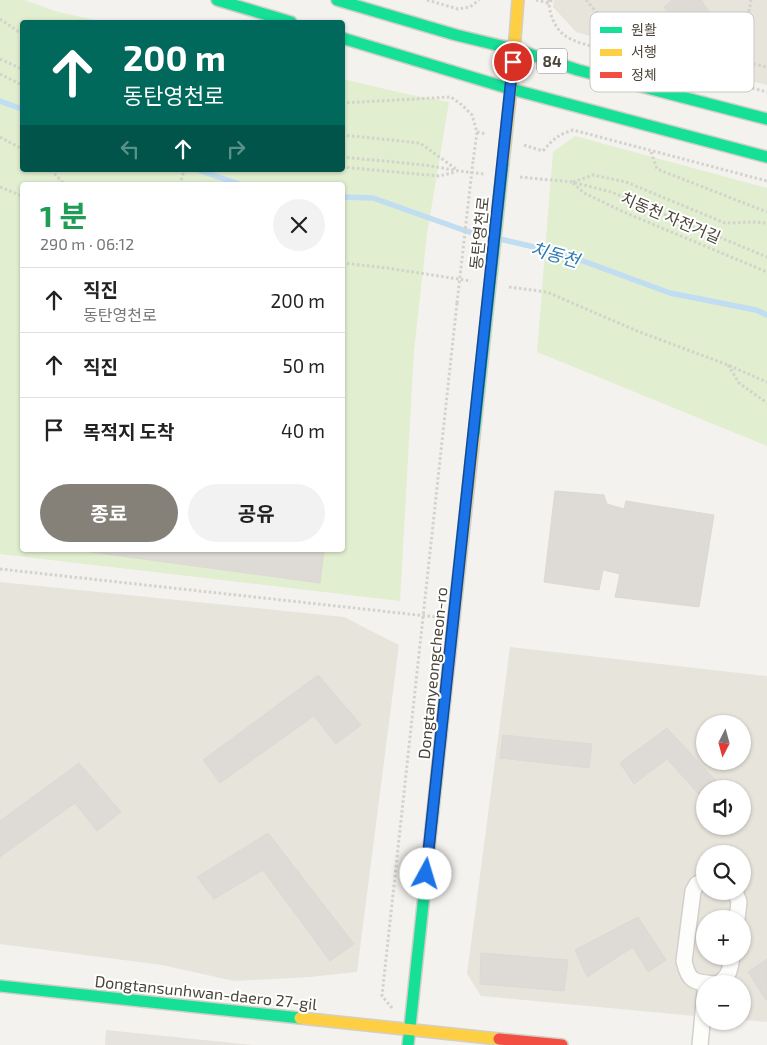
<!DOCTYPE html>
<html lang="ko">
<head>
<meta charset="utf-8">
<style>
  :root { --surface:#fff; --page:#f2f2f2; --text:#222; --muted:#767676; --line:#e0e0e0; --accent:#868178 }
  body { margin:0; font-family:"Exo 2","Noto Sans KR",sans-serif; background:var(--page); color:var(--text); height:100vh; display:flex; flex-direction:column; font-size:19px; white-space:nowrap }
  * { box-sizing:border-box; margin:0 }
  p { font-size:16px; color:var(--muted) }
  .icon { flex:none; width:28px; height:28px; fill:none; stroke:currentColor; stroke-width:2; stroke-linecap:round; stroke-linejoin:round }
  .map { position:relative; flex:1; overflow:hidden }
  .sheet { position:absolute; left:20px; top:182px; width:325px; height:370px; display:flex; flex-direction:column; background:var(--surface); border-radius:5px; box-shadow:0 1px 4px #0004 }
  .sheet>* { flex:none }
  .hud { position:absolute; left:20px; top:20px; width:325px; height:152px; border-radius:5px; box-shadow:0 1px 4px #0004; background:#00695c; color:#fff; overflow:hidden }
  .needle { width:32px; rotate:186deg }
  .buttons { position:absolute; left:696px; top:715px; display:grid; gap:10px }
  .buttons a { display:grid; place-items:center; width:55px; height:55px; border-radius:50%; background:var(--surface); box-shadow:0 1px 4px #0004; font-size:25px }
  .pin { position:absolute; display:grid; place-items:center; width:42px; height:42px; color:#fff; margin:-21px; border:2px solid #fff; border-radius:50%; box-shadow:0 1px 5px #0007 }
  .me { position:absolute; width:55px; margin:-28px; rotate:6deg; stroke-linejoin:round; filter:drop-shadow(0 0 4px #0008) }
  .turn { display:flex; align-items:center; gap:18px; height:105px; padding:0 20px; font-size:22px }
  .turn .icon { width:65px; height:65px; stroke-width:2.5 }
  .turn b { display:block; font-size:35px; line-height:42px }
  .lanes { display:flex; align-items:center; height:48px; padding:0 20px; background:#0003; justify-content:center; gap:25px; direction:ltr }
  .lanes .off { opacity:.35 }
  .round { display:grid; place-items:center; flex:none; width:52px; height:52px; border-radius:26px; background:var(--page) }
  .overview { display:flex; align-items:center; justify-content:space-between; height:85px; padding:0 20px }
  h1 { font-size:30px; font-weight:700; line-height:38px; color:#1e9e55 }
  .action { display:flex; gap:10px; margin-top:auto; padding:10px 20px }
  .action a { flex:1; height:58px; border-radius:30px; background:var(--accent); color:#fff; font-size:20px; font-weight:700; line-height:58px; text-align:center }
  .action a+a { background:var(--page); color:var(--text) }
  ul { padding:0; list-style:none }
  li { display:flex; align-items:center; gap:15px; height:65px; padding:0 20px; border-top:1px solid var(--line) }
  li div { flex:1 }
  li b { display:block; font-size:19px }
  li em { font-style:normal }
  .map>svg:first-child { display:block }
</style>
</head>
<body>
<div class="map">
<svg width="767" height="1045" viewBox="0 0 767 1045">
  <rect width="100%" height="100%" fill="#f4f2ee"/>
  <path fill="#e7e4dc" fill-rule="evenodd" d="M554,0H767V85L664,58L576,32L553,7Z
    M0,582L344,617L399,645L357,972L310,977L234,981L162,965L0,944Z
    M510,647L767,676V1022L743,1020L742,984H705V1017L481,996L467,974ZM705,724H742V761H705ZM705,789H742V826H705ZM705,854H742V891H705ZM705,919H742V956H705Z"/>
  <path fill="#e1eecf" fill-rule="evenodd" d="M0,0H24L58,12L104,22H22V170H342L343,79L402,93L449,102L427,234L414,351L400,601L0,554ZM22,185H342V550H22Z
    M575,136L767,188V446L537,352L553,152Z"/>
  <path fill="#e6e3df" d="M106,1030L253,1045H105Z"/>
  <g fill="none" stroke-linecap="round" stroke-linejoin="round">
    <path stroke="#c0ddf1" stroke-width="5.5" d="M0,101L22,109
      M198,170L242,185
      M342,197L373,198L466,231L564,254L670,293L756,310L767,315"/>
  </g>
  <path fill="#dedbd6" stroke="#dcd9d4" d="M672,0H701L713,17L697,29L681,10L672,17L664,7Z
    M555,491L604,495L607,504L624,509L626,501L714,515L699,607L615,597L620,574L603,570L599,590L544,582Z
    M92,550H324L320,583L91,552Z
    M318,675L361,725L336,744L314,716L220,783L203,760Z
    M667,728L717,782L710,789H705V794L702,798L667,759L634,784L620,763Z
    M503,735L592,744L589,768L500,758Z
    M79,763L121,812L97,831L75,803L0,857V821Z
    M268,833L354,944L330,961L263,870L214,899L197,877Z
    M638,917L666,960L648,972L633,947L587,977L575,950Z
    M481,953L568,960L564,991L480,984Z
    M767,959V1000H766L748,972Z"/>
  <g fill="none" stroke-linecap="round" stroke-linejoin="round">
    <defs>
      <path id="street" d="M705,880L697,884L693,891L684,961C689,984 696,982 716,984
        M735,891L739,902L737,919
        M718,984C730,975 730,970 732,956
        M700,1045L705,992"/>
      <path id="fast" d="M217,0L291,22
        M337,0L456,35L514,49L578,70L767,119
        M342,38L511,89L767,157
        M474,436L488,304
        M0,986L300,1018
        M408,1045L445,698"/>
      <path id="slow" d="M503,164L511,89L518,0
        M445,698L474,436
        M300,1018L499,1039"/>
      <path id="jam" d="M499,1039L562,1045"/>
    </defs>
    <use href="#street" stroke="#d2d0cb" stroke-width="18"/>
    <use href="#fast" stroke="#d3cfc5" stroke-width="14"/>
    <use href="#slow" stroke="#d3cfc5" stroke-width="14"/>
    <use href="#jam" stroke="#d3cfc5" stroke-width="14"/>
    <path stroke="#d3d2cc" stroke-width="3" stroke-dasharray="2.5 2.5" stroke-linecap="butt" d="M427,0L458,9L470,7L479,0
      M536,0L548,3L552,0
      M549,0C549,14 555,31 569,38C572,40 576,41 580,43L767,92
      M586,0L606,23L664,50L740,61L767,67
      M0,19L22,34
      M0,59L22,69
      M740,61L751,0
      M0,74L22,85
      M342,103L451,97L462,105L472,115L477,132L473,161
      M477,132L486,134
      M342,135L420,143L456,169
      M0,137L22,149
      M524,145L543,151C553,139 558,135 573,130L767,181
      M651,152L657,169L767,212
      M342,157L425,165L459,171L484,174
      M342,167L439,176L456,172
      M51,170L65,185
      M520,177L572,182L611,192L767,257
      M573,182L593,175L626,182L725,223L753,222L767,223
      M573,183L584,193L626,213L767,272
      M180,185L184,170
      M0,187L22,196
      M342,263L387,268L471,281
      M509,287L547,292L637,331L728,365L767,382
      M728,365L739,383L767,403
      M0,569L436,617
      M392,1008L382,996L457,303"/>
    <use href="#street" stroke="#fdfdfc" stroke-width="15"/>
    <use href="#fast" stroke="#16e098" stroke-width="11"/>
    <use href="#slow" stroke="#ffcf43" stroke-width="11"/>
    <use href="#jam" stroke="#f24e42" stroke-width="11"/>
    <defs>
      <path id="fast-bridge" d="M488,304L503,164"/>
    </defs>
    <use href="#fast-bridge" stroke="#d3cfc5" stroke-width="14" stroke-linecap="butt"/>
    <path stroke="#d3d2cc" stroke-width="3" stroke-dasharray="2.5 2.5" stroke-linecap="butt" d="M457,303L473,161"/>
    <use href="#fast-bridge" stroke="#16e098" stroke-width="11"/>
  </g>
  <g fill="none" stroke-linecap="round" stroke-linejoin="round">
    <defs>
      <path id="route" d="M426,874L513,62"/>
    </defs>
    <use href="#route" stroke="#114b97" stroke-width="12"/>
    <use href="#route" stroke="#1a73e8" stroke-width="9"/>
  </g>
  <g text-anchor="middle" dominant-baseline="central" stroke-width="4" stroke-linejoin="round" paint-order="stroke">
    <rect fill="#fff" stroke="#817c74" stroke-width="1" x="537" y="48.5" width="30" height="25" rx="4"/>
    <g font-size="15" font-weight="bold" fill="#4b4439">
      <text x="552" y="61">84</text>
    </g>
    <g font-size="16" fill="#4b4439" stroke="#fff">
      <text transform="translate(671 217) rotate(23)">치동천 자전거길</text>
      <text transform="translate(479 233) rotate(-84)">동탄영천로</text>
      <text transform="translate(432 673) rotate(-84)">Dongtanyeongcheon-ro</text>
      <text transform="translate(206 992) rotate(6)">Dongtansunhwan-daero 27-gil</text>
    </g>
    <g font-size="18" font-style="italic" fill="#2e7ab2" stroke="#fff">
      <text transform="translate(555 254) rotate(16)">치동천</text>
    </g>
  </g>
  <rect x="590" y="12" width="164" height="80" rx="8" fill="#fff" stroke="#c9c7c4" stroke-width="1"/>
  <rect x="600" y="27" width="22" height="6" fill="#16e098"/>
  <rect x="600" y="49" width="22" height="7" fill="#ffcf43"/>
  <rect x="600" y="72" width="22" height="6" fill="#f24e42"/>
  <g font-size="14" fill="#4b4439">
    <text x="631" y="35">원활</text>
    <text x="631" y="57">서행</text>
    <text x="631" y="80">정체</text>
  </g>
</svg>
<div class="buttons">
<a><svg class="needle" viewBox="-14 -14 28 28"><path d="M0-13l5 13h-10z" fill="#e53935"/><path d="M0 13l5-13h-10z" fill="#767676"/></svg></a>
<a><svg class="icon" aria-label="sound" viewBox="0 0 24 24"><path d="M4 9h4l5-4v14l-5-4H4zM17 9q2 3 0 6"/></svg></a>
<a><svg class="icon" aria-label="search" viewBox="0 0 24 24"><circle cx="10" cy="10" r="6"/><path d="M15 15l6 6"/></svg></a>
<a>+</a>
<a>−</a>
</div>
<div class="pin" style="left:513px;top:62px;background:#d93025"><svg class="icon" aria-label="arrive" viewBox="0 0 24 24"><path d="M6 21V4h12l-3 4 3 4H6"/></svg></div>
<svg class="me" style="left:426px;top:874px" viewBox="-20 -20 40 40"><circle r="19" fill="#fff"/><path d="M0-13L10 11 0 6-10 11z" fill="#1a73e8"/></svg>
<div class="hud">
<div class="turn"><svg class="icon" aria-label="ahead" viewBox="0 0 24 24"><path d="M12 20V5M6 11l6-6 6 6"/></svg><div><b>200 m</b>동탄영천로</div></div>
<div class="lanes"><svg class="icon off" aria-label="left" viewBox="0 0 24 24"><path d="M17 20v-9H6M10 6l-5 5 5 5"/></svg><svg class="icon" aria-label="ahead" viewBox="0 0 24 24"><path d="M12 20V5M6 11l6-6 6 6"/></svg><svg class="icon off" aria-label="right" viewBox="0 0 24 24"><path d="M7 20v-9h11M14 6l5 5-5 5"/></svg></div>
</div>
<section class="sheet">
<div class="overview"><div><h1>1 분</h1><p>290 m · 06:12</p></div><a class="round"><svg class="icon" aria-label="close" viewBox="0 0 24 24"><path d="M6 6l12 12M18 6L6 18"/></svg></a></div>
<ul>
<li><svg class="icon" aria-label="ahead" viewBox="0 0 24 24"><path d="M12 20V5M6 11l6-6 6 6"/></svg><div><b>직진</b><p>동탄영천로</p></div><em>200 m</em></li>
<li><svg class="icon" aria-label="ahead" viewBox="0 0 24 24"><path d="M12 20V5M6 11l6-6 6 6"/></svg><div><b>직진</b></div><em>50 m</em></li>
<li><svg class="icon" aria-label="arrive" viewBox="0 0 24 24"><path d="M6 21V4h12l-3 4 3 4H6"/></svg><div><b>목적지 도착</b></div><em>40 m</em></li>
</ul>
<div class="action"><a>종료</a><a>공유</a></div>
</section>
</div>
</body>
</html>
